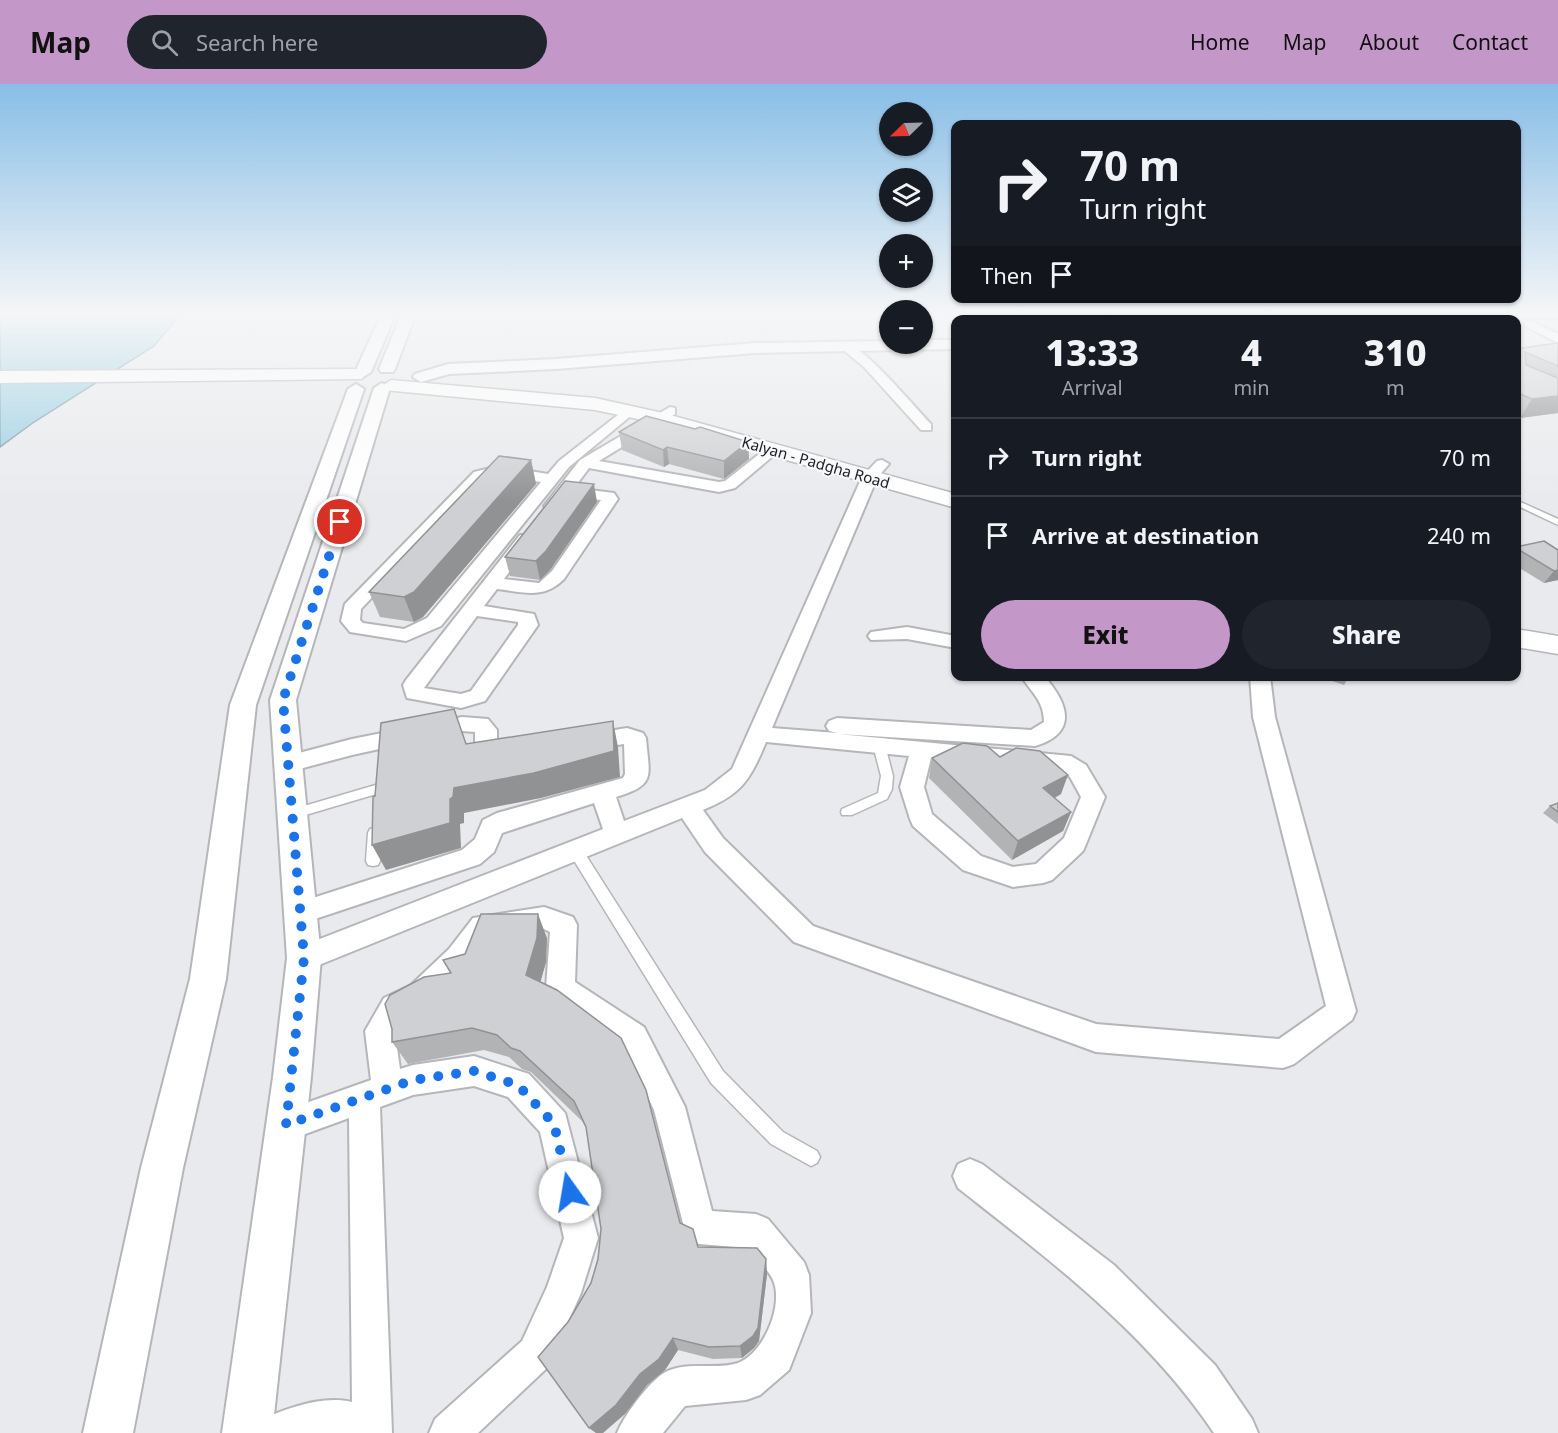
<!DOCTYPE html>
<html lang="en">
<head>
<meta charset="utf-8">
<style>
  :root { --surface:#171b24; --page:#20242c; --text:#f1f3f6; --muted:#9ea1a6; --line:#363941; --accent:#c398c8 }
  body { margin:0; font-family:"Noto Sans",sans-serif; background:var(--page); color:var(--text); height:100vh; display:flex; flex-direction:column; font-size:22px; white-space:nowrap }
  * { box-sizing:border-box; margin:0 }
  p { font-size:20px; color:var(--muted) }
  .icon { flex:none; width:33px; height:33px; fill:none; stroke:currentColor; stroke-width:2; stroke-linecap:round; stroke-linejoin:round }
  .map { position:relative; flex:1; overflow:hidden }
  .drawer { position:absolute; left:951px; top:231px; width:570px; height:366px; display:flex; flex-direction:column; background:var(--surface); border-radius:12px; box-shadow:0 2px 4px #0004 }
  .drawer>* { flex:none }
  .hud { position:absolute; left:951px; top:36px; width:570px; height:183px; border-radius:12px; box-shadow:0 2px 4px #0004; background:#171b24; color:var(--text); overflow:hidden }
  .needle { width:39px; rotate:247deg }
  .controls { position:absolute; left:879px; top:18px; display:grid; gap:12px }
  .controls a { display:grid; place-items:center; width:54px; height:54px; border-radius:50%; background:var(--surface); box-shadow:0 2px 4px #0004; font-size:30px }
  .pin { position:absolute; display:grid; place-items:center; width:51px; height:51px; color:#fff; margin:-26px; border:3px solid #fff; border-radius:50%; box-shadow:0 2px 6px #0007 }
  .me { position:absolute; width:66px; margin:-33px; rotate:347deg; stroke-linejoin:round; filter:drop-shadow(0 0 4px #0008) }
  .turn { display:flex; align-items:center; gap:21px; height:126px; padding:0 30px; font-size:27px }
  .turn .icon { width:78px; height:78px; stroke-width:2.5 }
  .turn b { display:block; font-size:42px; line-height:51px }
  .then { display:flex; align-items:center; height:57px; padding:0 30px; background:#0003; gap:12px; font-size:22px }
  .eta { display:flex; justify-content:space-evenly; align-items:center; height:102px; text-align:center }
  .eta b { font-size:36px; font-weight:800; line-height:42px }
  .primary-button { display:flex; gap:12px; margin-top:auto; padding:12px 30px }
  .primary-button a { flex:1; height:69px; border-radius:36px; background:var(--accent); color:#111; font-size:24px; font-weight:800; line-height:69px; text-align:center }
  .primary-button a+a { background:var(--page); color:var(--text) }
  ul { padding:0; list-style:none }
  li { display:flex; align-items:center; gap:18px; height:78px; padding:0 30px; border-top:2px solid var(--line) }
  li div { flex:1 }
  li b { display:block; font-size:22px }
  li em { font-style:normal }
  header { display:flex; align-items:center; gap:36px; box-sizing:border-box; height:84px; padding:0 30px; background:var(--accent); color:#111 }
  header strong { font-size:28px }
  nav { display:flex; gap:33px; margin-inline-start:auto; font-size:21px }
  .search { width:420px; height:54px; background:var(--page); display:flex; align-items:center; gap:15px; box-sizing:border-box; padding:0 21px; border-radius:33px; color:var(--muted); font-size:22px }
  .map>svg:first-child { display:block }
</style>
</head>
<body>
<header>
<strong>Map</strong>
<div class="search"><svg class="icon" aria-label="search" viewBox="0 0 24 24"><circle cx="10" cy="10" r="6"/><path d="M15 15l6 6"/></svg>Search here</div>
<nav><a>Home</a><a>Map</a><a>About</a><a>Contact</a></nav>
</header>
<div class="map">
<svg width="1558" height="1349" viewBox="0 0 1558 1349">
  <rect width="100%" height="100%" fill="#e9eaed"/>
  <path fill="#98cee2" stroke="#7399a7" stroke-width="1.5" d="M0,229H182L154,262L34,338L0,363Z"/>
  <g fill="none" stroke-linecap="round" stroke-linejoin="round">
    <defs>
      <path id="service" d="M1516,416L1558,435V441L1516,421Z
        M879,657L885,661L893,692L892,705L887,715L852,731H842L841,728L842,725L878,709L881,692L873,661Z
        M379,700L383,702L385,705L383,708L292,735L287,733L286,730L287,727Z
        M375,744L380,745L382,749L380,777L378,781L373,782L368,781L366,777L368,749L370,745Z
        M575,761L580,762L723,987L783,1048L817,1067L820,1073L817,1079L811,1082L771,1060L711,999L570,770L568,766L570,762Z"/>
      <path id="minor" d="M1098,229H1111L1119,236H1106Z
        M1525,238H1533L1558,250V259L1525,242Z
        M841,258C859,255 916,325 931,340V346H921L864,283L841,264Z
        M628,323L633,324V330L569,383L441,542L406,557L350,548L341,537L345,520L474,388L499,382L548,390L559,377ZM499,392L541,398L427,534L404,545L363,539L360,536L361,525L484,395Z
        M670,323L675,324V330L599,377L719,398L725,397L768,363H778L780,366L735,404L719,408L589,384L574,404L614,409L618,415L564,495C543,516 524,508 497,505L484,522L534,530L538,541L485,617L461,624L407,614L403,601L406,596L520,451H532L534,455L504,495L539,499L552,487L601,416L567,413L558,425H546L544,422L580,376ZM477,532L518,538V541L471,607L461,610L424,604Z
        M882,376L889,380L877,394L772,644L837,649L829,647L826,642L829,637L837,634L1031,646L1044,638C1044,617 1032,609 1021,592H1044C1069,620 1078,649 1035,662L838,650L1071,672L1086,681L1105,713L1086,760L1083,767L1052,796L1043,799L1013,803L963,786L913,742L910,735L900,703L909,672L766,658C750,696 742,710 703,726L723,754L813,842L1096,940L1279,955L1326,922L1253,633L1250,592H1270L1275,633L1356,927L1352,936L1294,980L1283,984L1096,968L794,858L705,768L682,734L314,883L304,886L294,883L290,874L294,865L603,745L594,719L502,749L494,768L480,780L300,840L291,837L287,829L291,821L462,766L475,755L483,736L497,729L623,694L625,690L624,660L586,666L578,664L575,658L578,652L627,644L643,649L646,654C649,692 657,701 616,713L624,737L705,706L732,685L862,393L877,377ZM931,674L1058,686L1070,693L1081,713L1064,754L1036,780L1013,783L981,772L932,730L924,703Z
        M907,543L956,552V564L907,555L871,556L868,552L871,548Z
        M462,633L488,635L497,646V663L514,664L517,670L514,676L495,679L478,674L475,668V648L462,647L352,671L288,688L280,686L277,680L280,674L352,655Z
        M544,823L573,833L577,841L575,898L644,943L685,1023L712,1127L756,1130L768,1135L804,1178L809,1191L811,1229L789,1286L760,1311L746,1316L685,1322L663,1349H617C624,1332 646,1302 661,1291C682,1275 715,1287 738,1279C764,1269 784,1221 773,1196C768,1185 755,1174 747,1164L699,1160L687,1155L654,1026L624,963L550,913L546,904L550,848L544,845L490,852L469,883L431,919L404,932L395,949L400,985L413,981L474,972L529,990L565,1029L598,1154L581,1209L548,1283L478,1349H429L435,1335L522,1257L547,1203L564,1154L540,1048L508,1013L474,1002L413,1011L380,1023L392,1349H256L262,1335C289,1324 322,1311 352,1318L349,1034L286,1057L275,1052L270,1041L275,1030L371,996L365,947L384,914L411,901L449,865L473,834Z
        M970,1075L982,1080L1114,1181L1215,1281L1252,1335L1258,1349H1214C1147,1249 1052,1178 958,1104L953,1092L958,1080Z"/>
      <path id="tertiary" d="M382,229H396L371,288L363,293L357,291L355,288Z
        M402,229H416L395,285L393,288H381L379,285Z
        M1463,229H1558V234L1391,236L1398,232Z
        M922,256H956V265L755,269L556,285L449,290L421,298L413,293L415,290L448,280L556,275L755,259L890,257V260H922Z
        M382,299L390,304L296,616L321,874L311,993L272,1349H222L273,993L287,874L270,616L374,304Z
        M356,300L364,305L256,621L226,895L183,1084L133,1349H83L141,1084L190,895L230,621L348,305Z"/>
      <path id="secondary" d="M355,285L364,291L362,295L0,299V287Z
        M391,296L595,314L663,329L956,410V424L652,338L595,326L384,306L382,302Z
        M1516,545L1558,552V570L1516,563Z"/>
    </defs>
    <use href="#service" stroke="#b5b6b9" stroke-width="3"/>
    <use href="#minor" stroke="#b5b6b9" stroke-width="4"/>
    <use href="#tertiary" stroke="#b5b6b9" stroke-width="4"/>
    <use href="#secondary" stroke="#b5b6b9" stroke-width="3"/>
    <use href="#service" fill="#fff" fill-rule="evenodd"/>
    <use href="#minor" fill="#fff" fill-rule="evenodd"/>
    <use href="#tertiary" fill="#fff" fill-rule="evenodd"/>
    <use href="#secondary" fill="#fff" fill-rule="evenodd"/>
  </g>
  <path fill="#b2b3b5" d="M1558,259V329L1520,334L1516,333V265Z
    M695,345L748,358L749,375L724,395L669,380L664,383L622,366L619,348Z
    M531,376L536,400L423,533L414,538L380,533L369,508Z
    M597,418L550,486L540,496L510,492L505,473Z
    M1516,463L1558,466V496L1544,499L1516,482Z
    M1317,592H1349L1344,601Z
    M1000,673L1061,710L1055,714L1071,728L1063,747L1012,776L929,694L932,674Z
    M1558,719V740L1543,729L1550,722Z
    M547,854L546,878L540,898L681,1139L698,1163L766,1175L767,1190L759,1257L754,1264L742,1274L713,1275L678,1266L665,1286L647,1301L625,1330L568,1238L591,1199L598,1175L601,1145L587,1046L582,1037L531,988L522,985L509,973L484,966L408,980L392,958L450,889L443,876L465,870Z"/>
  <path fill="#919294" d="M1558,312V329L1520,334L1532,315Z
    M748,358L749,375L724,395V377Z
    M667,363L669,380L664,383L663,366Z
    M531,376L536,400L423,533L414,538L404,513Z
    M594,400L597,418L550,486L540,496L536,477Z
    M1558,486V496L1544,499L1554,487Z
    M613,637L618,663L620,693L541,714L464,729V739L460,740L461,764L386,786L372,761L450,715L454,704Z
    M1068,691L1061,710L1037,723L1043,704Z
    M1071,728L1063,747L1012,776L1018,757Z
    M538,830L547,854L546,878L536,914L526,891Z
    M766,1175L767,1190L759,1257L754,1264L742,1274L740,1262Z
    M673,1254L678,1266L665,1286L647,1301L625,1330L603,1349H596L589,1344Z"/>
  <path fill="#cfd0d3" stroke="#919294" stroke-width="1.5" d="M1558,259V282L1525,268L1526,281L1558,294V312L1532,315L1516,308V265Z
    M646,332L695,345L700,343L748,358L724,377L667,363L663,366L619,348Z
    M499,372L531,376L414,508L404,513L369,508Z
    M565,397L594,400L546,467L536,477L505,473Z
    M1544,457L1558,466V486L1554,487L1516,464V463Z
    M454,625L466,660L613,637L614,667L534,689L454,704L453,713L450,715V739L372,761L373,713L375,712L381,639Z
    M963,659L987,662L1000,673L1016,664L1040,667L1068,691L1043,704L1071,728L1018,757L932,674Z
    M1558,719V728L1550,722Z
    M481,830H538L537,854L526,891L557,906L621,954L646,1006L680,1139L693,1145L698,1163L757,1164L766,1175L758,1244L753,1252L740,1262L709,1263L673,1254L659,1275L640,1290L616,1321L589,1344L538,1273L568,1238L591,1199L598,1175L601,1145L586,1043L574,1017L520,967L511,964L497,951L472,944L392,958V945L385,920L390,911L424,893L451,889L443,876L465,870Z"/>
  <linearGradient id="sky" x2="0" y2="1"><stop stop-color="#88bee6"/><stop offset="0.55" stop-color="#f5f6f7"/><stop offset="1" stop-color="#f5f6f7" stop-opacity="0"/></linearGradient>
  <rect width="1558" height="418" fill="url(#sky)"/>
  <g fill="none" stroke-linecap="round" stroke-linejoin="round">
    <path stroke="#1a73e8" stroke-width="10" stroke-dasharray="0 18" d="M340,438L283,616L304,874L286,1041L413,996L474,987L518,1001L554,1040L570,1108"/>
  </g>
  <g text-anchor="middle" dominant-baseline="central" stroke-width="4.5" stroke-linejoin="round" paint-order="stroke">
    <g font-size="15" fill="#1c1d1e" stroke="#f6f8fb">
      <text transform="translate(816 378) rotate(16)">Kalyan - Padgha Road</text>
    </g>
  </g>
</svg>
<div class="controls">
<a><svg class="needle" viewBox="-14 -14 28 28"><path d="M0-13l5 13h-10z" fill="#e53935"/><path d="M0 13l5-13h-10z" fill="#9ea1a6"/></svg></a>
<a><svg class="icon" aria-label="layers" viewBox="0 0 24 24"><path d="M12 4l9 5-9 5-9-5zM3 14l9 5 9-5"/></svg></a>
<a>+</a>
<a>−</a>
</div>
<div class="pin" style="left:340px;top:438px;background:#d93025"><svg class="icon" aria-label="arrive" viewBox="0 0 24 24"><path d="M6 21V4h12l-3 4 3 4H6"/></svg></div>
<svg class="me" style="left:570px;top:1108px" viewBox="-20 -20 40 40"><circle r="19" fill="#fff"/><path d="M0-13L10 11 0 6-10 11z" fill="#1a73e8"/></svg>
<div class="hud">
<div class="turn"><svg class="icon" aria-label="right" viewBox="0 0 24 24"><path d="M7 20v-9h11M14 6l5 5-5 5"/></svg><div><b>70 m</b>Turn right</div></div>
<div class="then">Then<svg class="icon" aria-label="arrive" viewBox="0 0 24 24"><path d="M6 21V4h12l-3 4 3 4H6"/></svg></div>
</div>
<section class="drawer">
<div class="eta">
<div><b>13:33</b><p>Arrival</p></div>
<div><b>4</b><p>min</p></div>
<div><b>310</b><p>m</p></div>
</div>
<ul>
<li><svg class="icon" aria-label="right" viewBox="0 0 24 24"><path d="M7 20v-9h11M14 6l5 5-5 5"/></svg><div><b>Turn right</b></div><em>70 m</em></li>
<li><svg class="icon" aria-label="arrive" viewBox="0 0 24 24"><path d="M6 21V4h12l-3 4 3 4H6"/></svg><div><b>Arrive at destination</b></div><em>240 m</em></li>
</ul>
<div class="primary-button"><a>Exit</a><a>Share</a></div>
</section>
</div>
</body>
</html>
